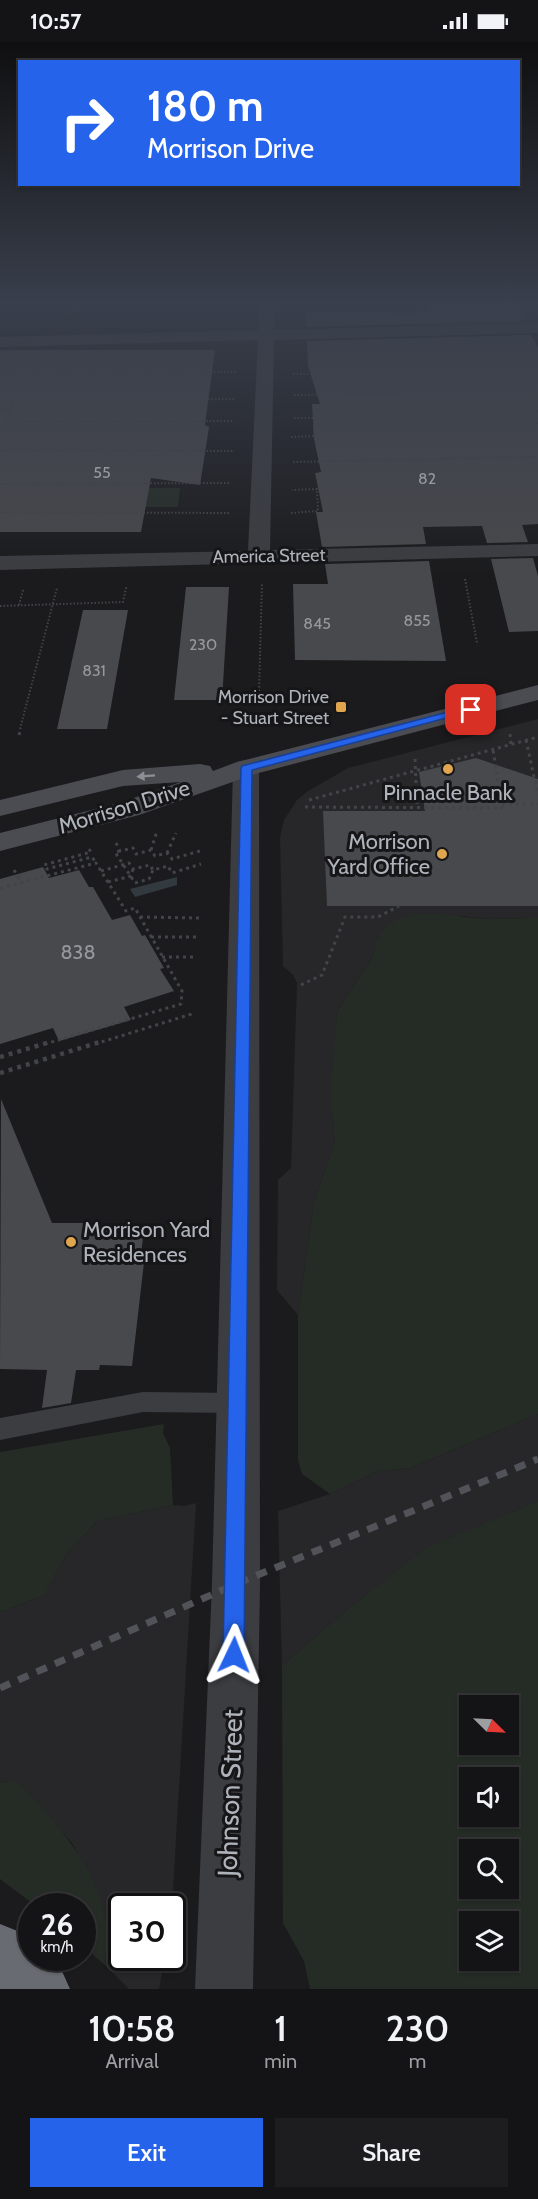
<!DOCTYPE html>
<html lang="en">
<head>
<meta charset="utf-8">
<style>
  :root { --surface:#141416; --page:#1d1d1f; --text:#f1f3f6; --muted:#9d9ea1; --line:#333335; --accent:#2563eb }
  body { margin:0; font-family:Cabin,sans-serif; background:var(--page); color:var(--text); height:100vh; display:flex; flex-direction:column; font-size:22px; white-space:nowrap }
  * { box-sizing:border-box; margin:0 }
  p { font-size:20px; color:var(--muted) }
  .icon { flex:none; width:33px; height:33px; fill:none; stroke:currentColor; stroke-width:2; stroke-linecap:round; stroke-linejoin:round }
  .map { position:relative; height:1947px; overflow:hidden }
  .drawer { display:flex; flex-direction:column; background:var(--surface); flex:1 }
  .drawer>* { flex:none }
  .banner { position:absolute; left:18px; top:18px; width:502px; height:126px; border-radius:0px; box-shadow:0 2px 4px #0004,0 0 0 2px var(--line); background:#2563eb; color:#fff; overflow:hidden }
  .needle { width:39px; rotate:114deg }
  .controls { position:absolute; left:459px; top:1653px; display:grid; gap:12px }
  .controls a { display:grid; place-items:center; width:60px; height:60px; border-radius:0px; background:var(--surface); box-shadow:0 2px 4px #0004,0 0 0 2px var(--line); font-size:30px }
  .speed { position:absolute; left:18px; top:1851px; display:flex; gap:12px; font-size:30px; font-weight:700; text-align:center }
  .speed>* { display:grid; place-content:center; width:78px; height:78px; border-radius:50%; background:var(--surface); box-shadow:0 2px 4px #0004,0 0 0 2px var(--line); line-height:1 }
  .speed small { font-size:15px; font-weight:400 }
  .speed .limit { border:3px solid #111; border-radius:9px; background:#fff; color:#111 }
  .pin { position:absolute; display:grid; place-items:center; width:51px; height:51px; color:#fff; margin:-26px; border-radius:12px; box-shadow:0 3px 9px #0006 }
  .me { position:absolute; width:66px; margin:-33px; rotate:2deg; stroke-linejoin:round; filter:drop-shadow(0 0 4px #0008) }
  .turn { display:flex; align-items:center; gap:21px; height:126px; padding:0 30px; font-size:27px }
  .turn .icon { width:78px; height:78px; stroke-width:2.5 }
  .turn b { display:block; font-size:42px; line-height:51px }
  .eta { display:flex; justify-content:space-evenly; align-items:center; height:102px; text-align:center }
  .eta b { font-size:36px; font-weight:600; line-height:42px }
  .primary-button { display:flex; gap:12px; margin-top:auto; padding:12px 30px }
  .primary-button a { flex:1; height:69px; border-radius:0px; background:var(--accent); color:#fff; font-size:24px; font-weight:600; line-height:69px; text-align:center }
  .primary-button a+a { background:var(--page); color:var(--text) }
  .status { display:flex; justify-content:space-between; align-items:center; height:42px; padding:0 30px; background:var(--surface); direction:ltr }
  .status svg { height:16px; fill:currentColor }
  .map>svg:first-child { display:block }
</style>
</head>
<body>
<div class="status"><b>10:57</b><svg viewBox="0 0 49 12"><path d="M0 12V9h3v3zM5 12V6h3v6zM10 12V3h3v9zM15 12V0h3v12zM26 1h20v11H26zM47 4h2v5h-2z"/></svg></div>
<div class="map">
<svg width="538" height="1947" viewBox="0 0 538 1947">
  <rect width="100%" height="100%" fill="#1b1b1d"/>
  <path fill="#272729" d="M414,261H538V283L419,286Z
    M538,677V876L487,877L462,874L376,899L373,914L337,970L332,1070L335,1100L314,1160L298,1273L277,1248L278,1138L291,1126L297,941L293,933L283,924L280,795L284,778L297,758L308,749L348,726Z
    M538,1372V1459L426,1507L338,1575L282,1624L278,1469L330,1452L378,1429L410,1426Z
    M196,1461L172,1864H122V1916H165L159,1947H129L105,1923L107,1889L97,1849L72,1801L16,1738L0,1741V1570L45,1553L65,1514L97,1479L173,1463L184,1464Z"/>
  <path fill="#252c25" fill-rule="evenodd" d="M130,446H180L178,465H126Z
    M434,872L487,877L538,876V1372L410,1426L378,1429L330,1452L302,1432L298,1418V1273L314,1160L335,1100L332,1070V1032L337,970L373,914L376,899L383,889L395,878L412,873Z
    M164,1382L163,1391L170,1406L173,1463L97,1479L65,1514L45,1553L0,1570V1410Z
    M538,1459V1947H310L304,1919L283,1881L282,1624L338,1575L426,1506ZM470,1664H508V1702H470ZM470,1736H508V1774H470ZM470,1808H508V1846H470ZM470,1880H508V1918H470Z
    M16,1738C54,1776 105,1834 107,1891C108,1901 105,1913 105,1923L83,1904L82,1864H36L0,1837V1741Z"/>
  <path fill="#323a40" d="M177,835V843L135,855L130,847Z"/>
  <path fill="#48494c" d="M430,261H529L523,279L306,285L305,270L426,271Z
    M531,293L538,305V482L522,483L528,500L487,501L482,484L423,485L426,502L322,505L316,470H323L315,431L321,430L314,397L312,362H320L308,324L307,299Z
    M0,308H215L205,383L209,385L200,443L151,436L141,490H0Z
    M533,516L538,534V589L509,590L491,517Z
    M429,519L446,619L295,618L293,542H328L325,522Z
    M186,545H229L222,658H174Z
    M83,568H128L107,687H57Z
    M476,716L538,737V864H327L323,769H425L419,730Z
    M43,825L49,836L79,828L89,845H93L112,878L130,873L142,894L145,893L164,926L160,927L174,949L124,965L131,978L59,999L53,986L0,1002V837Z
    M1,1057L52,1181H95L94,1185L144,1188L141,1212H145L132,1324L100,1323L99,1328H76L71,1361L42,1366L47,1328L0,1327Z"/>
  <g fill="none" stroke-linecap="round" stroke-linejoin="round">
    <path stroke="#424448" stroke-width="2" stroke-dasharray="1.5 2" stroke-linecap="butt" d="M71,273L75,261
      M0,330H236
      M293,332H311V318
      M294,353L538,348
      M234,357H15L5,379H234
      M0,367H11
      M538,369L532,370L538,383
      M291,395L314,394V376H294
      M0,408L233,409
      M293,420L538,415
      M0,442L230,441
      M0,470L229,471
      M291,471L318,469L317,447L292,448
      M465,537L477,601
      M19,563L23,548
      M0,564L123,560L126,546H124
      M259,649L262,541
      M20,687L57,546"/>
    <path stroke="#424448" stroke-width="3" stroke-dasharray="3 4" stroke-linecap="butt" d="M510,692L511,703
      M19,693L21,686
      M526,698L538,753
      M415,717L417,766
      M309,758L538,695
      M502,762H538
      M305,765L502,766L493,707
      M116,801L120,809L133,806L136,812L151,808L155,814L167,811L172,817L200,809
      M89,807L91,810L44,823L47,827L92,815L96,821
      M151,808L157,789
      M120,809L115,810L135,841L149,837L153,828
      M167,811L176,791
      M14,828L21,840
      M101,829L129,821L133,827L150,823L153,828L168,824L172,831L201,822
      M108,840L131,834L133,827
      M0,846L96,821L126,869L135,866L182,949L181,962L45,1002
      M140,875L199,876
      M151,895H198
      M162,915H197
      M301,943L322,933L345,875H378L399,864
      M95,1002L195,971"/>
    <path stroke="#424448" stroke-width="4.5" stroke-dasharray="4 5" stroke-linecap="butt" d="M0,1015L50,1000
      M0,1031L100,1000"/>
    <path fill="#3c3d41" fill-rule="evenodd" d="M143,1350L238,1351L246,1354L250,1361L246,1368L238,1371L143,1370L0,1398V1376Z"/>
    <path fill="#3c3d41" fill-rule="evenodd" d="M259,261H275L274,288L538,281V291L274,298L270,508L538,502V514L0,528V514L248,509L258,298L0,305V295L258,288Z
      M246,718L255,720L259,726L260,1542L253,1947H195L212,1542L233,726L237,720Z"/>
    <path fill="#4a4c51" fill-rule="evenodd" d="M538,643V658L255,732L139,773L0,809V791L119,761L181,740L123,744L0,774V758L123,728L200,722L210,724L213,729L237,720Z"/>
    <path fill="#686c72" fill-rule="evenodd" d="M0,1882L20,1890L32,1900V1916H49L61,1927L70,1947H0Z"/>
    <path stroke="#515358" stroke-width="7" stroke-dasharray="11 9" stroke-linecap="butt" d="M0,1646L236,1542L538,1417"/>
  </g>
  <defs><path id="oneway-solid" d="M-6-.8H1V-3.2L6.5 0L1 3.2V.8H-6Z" transform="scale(1.5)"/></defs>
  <use fill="#8c8f96" href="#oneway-solid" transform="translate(146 734) rotate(176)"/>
  <linearGradient id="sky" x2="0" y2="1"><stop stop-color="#0f0f10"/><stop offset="0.49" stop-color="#393f4c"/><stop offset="1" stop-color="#393f4c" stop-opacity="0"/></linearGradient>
  <rect width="538" height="533" fill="url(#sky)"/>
  <path fill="#2563eb" stroke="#184099" stroke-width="1.5" d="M467,665L476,668L252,728L244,1613L241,1620L234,1623L226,1620L223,1613L241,726L242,724Z"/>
  <g fill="#e0a54f" stroke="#161618" stroke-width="2">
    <rect x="335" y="659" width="12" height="12" rx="3"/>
    <circle cx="448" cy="727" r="6"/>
    <circle cx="442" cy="812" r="6"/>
    <circle cx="71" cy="1200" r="6"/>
  </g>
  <g text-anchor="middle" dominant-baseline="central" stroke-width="6" stroke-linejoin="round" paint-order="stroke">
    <g font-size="16" fill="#95989f">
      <text x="102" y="430">55</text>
      <text x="427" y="436">82</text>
      <text x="417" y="578">855</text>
      <text x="317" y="581">845</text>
      <text x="203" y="602">230</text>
      <text x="94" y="628">831</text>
    </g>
    <g font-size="18" fill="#afb3bb" stroke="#161618">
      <text transform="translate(269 514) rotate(-1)">America Street</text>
    </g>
    <g font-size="18" fill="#afb3bb" stroke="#161618" text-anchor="end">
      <text x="329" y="655">Morrison Drive<tspan x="329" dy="21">- Stuart Street</tspan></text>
    </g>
    <g font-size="20" fill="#95989f">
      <text x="78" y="910">838</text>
    </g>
    <g font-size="22" fill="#afb3bb" stroke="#161618">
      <text x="448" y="750">Pinnacle Bank</text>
      <text x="430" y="799" text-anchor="end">Morrison<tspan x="430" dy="25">Yard Office</tspan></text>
      <text x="83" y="1187" text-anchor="start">Morrison Yard<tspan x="83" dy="25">Residences</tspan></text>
    </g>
    <g font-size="22" fill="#afb3bb" stroke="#161618">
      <text transform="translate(124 765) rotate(-17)">Morrison Drive</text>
    </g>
    <g font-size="27" fill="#afb3bb" stroke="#161618">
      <text transform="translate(230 1751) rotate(-88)">Johnson Street</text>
    </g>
  </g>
</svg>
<div class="controls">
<a><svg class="needle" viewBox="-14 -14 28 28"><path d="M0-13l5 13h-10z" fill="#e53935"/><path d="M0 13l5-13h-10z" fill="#9d9ea1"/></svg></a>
<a><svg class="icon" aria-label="sound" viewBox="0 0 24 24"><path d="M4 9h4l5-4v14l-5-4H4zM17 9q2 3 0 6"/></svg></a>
<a><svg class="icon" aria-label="search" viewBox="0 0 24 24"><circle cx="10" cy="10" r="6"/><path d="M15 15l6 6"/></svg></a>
<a><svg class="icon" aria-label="layers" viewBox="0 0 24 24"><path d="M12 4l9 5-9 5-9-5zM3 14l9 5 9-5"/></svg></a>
</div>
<div class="speed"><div>26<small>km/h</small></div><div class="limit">30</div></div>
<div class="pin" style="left:471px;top:668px;background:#d93025"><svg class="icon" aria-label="arrive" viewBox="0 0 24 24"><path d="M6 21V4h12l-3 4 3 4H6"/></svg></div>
<svg class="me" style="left:234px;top:1613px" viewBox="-20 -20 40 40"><path d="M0-17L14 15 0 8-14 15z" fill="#2563eb" stroke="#fff" stroke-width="4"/></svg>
<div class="banner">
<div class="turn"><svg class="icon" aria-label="right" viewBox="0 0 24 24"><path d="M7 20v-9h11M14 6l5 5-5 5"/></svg><div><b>180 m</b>Morrison Drive</div></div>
</div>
</div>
<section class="drawer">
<div class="eta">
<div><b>10:58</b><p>Arrival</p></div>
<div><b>1</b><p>min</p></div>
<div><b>230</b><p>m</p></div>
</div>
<div class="primary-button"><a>Exit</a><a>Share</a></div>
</section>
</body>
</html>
